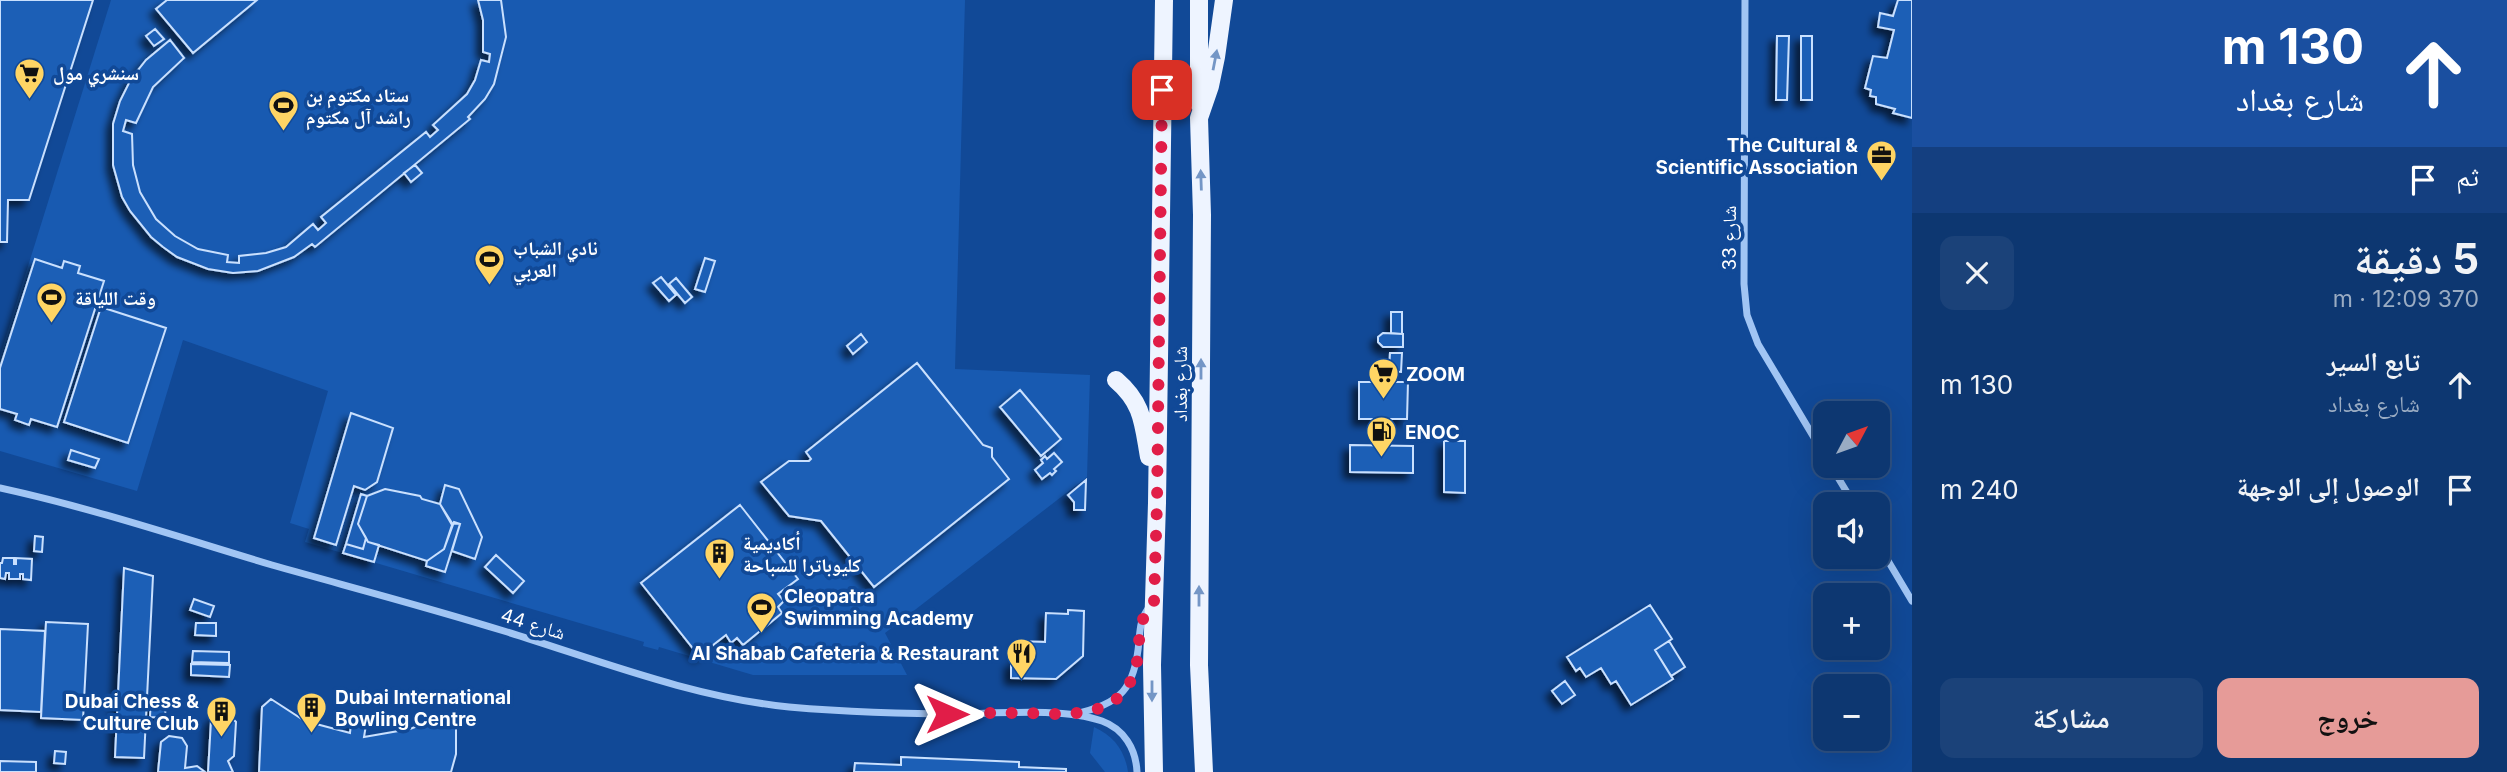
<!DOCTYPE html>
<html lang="ar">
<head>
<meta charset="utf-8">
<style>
  :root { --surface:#0d3771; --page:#1b4279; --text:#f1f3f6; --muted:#9aacc3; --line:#2d5184; --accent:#e69b98 }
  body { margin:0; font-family:Inter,"Noto Naskh Arabic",sans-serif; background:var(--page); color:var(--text); direction:rtl; height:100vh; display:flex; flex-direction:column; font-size:26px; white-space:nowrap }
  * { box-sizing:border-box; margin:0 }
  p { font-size:23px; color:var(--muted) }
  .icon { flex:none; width:38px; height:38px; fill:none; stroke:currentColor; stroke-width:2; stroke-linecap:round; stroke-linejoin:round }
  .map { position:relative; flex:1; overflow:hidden; direction:ltr }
  .details { display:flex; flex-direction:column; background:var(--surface); width:595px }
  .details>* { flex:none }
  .hud { background:#1a4fa0; color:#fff; overflow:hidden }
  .needle { width:46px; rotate:49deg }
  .fabs { position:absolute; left:1813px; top:401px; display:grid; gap:14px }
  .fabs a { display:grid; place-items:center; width:77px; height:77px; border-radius:14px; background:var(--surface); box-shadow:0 7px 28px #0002,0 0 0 2px var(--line); font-size:35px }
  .pin { position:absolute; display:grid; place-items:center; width:60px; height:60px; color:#fff; margin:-30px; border-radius:14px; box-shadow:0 4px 10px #0006 }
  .me { position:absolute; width:77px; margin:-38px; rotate:90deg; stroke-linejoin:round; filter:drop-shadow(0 0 5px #0008) }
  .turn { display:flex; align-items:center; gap:24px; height:147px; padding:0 28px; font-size:32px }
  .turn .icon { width:91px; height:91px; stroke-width:2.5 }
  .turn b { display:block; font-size:49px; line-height:60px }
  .then { display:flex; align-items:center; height:66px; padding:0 28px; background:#0003; gap:14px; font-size:26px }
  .round { display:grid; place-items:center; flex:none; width:74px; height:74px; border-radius:14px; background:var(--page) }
  .summary { display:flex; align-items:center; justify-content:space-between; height:119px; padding:0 28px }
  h1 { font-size:42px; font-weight:700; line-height:52px }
  .action { display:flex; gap:14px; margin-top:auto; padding:14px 28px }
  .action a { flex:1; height:80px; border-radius:14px; background:var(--accent); color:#111; font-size:28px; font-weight:700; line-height:80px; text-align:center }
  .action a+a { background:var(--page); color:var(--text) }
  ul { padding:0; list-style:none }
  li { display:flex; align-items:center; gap:21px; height:105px; padding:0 28px }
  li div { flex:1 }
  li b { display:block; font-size:26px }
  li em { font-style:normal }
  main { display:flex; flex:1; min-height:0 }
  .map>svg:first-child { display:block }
</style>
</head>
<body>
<main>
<section class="details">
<div class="hud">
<div class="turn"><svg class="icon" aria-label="ahead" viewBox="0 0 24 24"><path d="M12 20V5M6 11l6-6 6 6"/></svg><div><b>130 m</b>شارع بغداد</div></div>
<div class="then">ثم<svg class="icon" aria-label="arrive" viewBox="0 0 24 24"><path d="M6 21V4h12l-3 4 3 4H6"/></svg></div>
</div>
<div class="summary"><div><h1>5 دقيقة</h1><p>370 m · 12:09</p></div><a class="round"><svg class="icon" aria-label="close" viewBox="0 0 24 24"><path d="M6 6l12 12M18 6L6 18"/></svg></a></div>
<ul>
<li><svg class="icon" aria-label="ahead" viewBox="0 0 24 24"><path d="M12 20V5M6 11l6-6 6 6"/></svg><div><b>تابع السير</b><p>شارع بغداد</p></div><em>130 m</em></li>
<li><svg class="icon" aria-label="arrive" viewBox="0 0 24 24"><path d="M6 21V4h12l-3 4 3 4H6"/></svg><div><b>الوصول إلى الوجهة</b></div><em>240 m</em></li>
</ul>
<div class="action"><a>خروج</a><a>مشاركة</a></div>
</section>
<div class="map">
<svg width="1912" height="772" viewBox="0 0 1912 772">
  <defs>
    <filter id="shadow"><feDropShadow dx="-6" dy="6" stdDeviation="3.5" flood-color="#0009"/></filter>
  </defs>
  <rect width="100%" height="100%" fill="#114997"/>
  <path fill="#185ab1" d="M111,0H965L955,369L1090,375L1087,477L885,633L907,675H753L659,647L658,650L643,646L644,642L305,542L309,529L290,523L328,391L183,340L137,491L0,451V356Z
    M1094,727C1114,736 1125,751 1128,772H1105L1090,753Z"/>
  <path fill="#1e5fb6" stroke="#c9e0fe" stroke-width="2" filter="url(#shadow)" d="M0,0H93L29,200H8L7,242H0Z
    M167,0H257L193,53L156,9Z
    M478,0H501L506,37L494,84L485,99L468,117L470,119L315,247L312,244L294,257L258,271L233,273L208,269L177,257L163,247L151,237L130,211L122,197L113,165V124L120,101L131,79L146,60L170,40L184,58L153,87L136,123L126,120L123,131L132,134L133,165L140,192L156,219L175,236L198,249L228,255L227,262L239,263V256L266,253L286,247L313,224L318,230L326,223L321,217L426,132L430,137L438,130L433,125L467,94L475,80L481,60L489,62L490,54L483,52V20Z
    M1898,0H1912V118L1893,113L1895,109L1876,104V97L1870,96L1871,90L1865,88L1873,56L1887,58L1894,30L1878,27L1880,13L1893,16Z
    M155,29L164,39L154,46L146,36Z
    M1777,36H1789L1787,100H1776Z
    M1801,36H1812V100H1801Z
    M415,165L422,173L411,182L404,173Z
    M705,258L715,261L705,292L695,289Z
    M35,259L62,268L64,261L80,266L78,273L104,281L57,427L31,419L29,425L15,420L17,414L0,409V368Z
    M661,277L676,295L669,301L653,283Z
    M676,278L692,297L685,303L669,284Z
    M101,307L166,328L128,443L64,422Z
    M1391,312H1402V334L1391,333Z
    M1383,333L1403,334V347H1383L1378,342V337Z
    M861,334L867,342L853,354L847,346Z
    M1390,353H1402L1401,372L1389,371Z
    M917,363L983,445L992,448V457L1009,479L874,587L821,521L789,516L761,482L789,461H809L811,459L806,452Z
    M1359,382H1408L1407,419H1359Z
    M1020,390L1061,439L1041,456L1000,407Z
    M351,413L393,428L377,482L365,490L354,486L336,545L314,538Z
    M1444,441H1465V493L1444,492Z
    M1350,445L1413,446V473L1350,472Z
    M71,450L99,459L95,468L68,460Z
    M1054,453L1062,462L1054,469L1056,471L1052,475L1050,473L1042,479L1035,470L1043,463L1041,460L1045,456L1047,459Z
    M1086,480L1085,510H1074V502L1068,495Z
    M445,485L459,489L482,537L475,559L452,551L460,524L452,523L440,504Z
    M385,489L420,496L422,499L440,504L452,525L444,549L427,561L368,542L358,524L367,496Z
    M361,494L367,496L358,524L366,538L363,549L346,544Z
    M740,505L798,579L778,594L784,601L778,607L782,613L743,645L737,638L731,643L726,635L699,656L641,583Z
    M454,522L460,524L445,572L426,566L427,561L444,549Z
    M35,536L43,537L42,552L34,551Z
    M366,538L368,542L379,545L374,562L343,553L346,544L363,549Z
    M496,555L524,581L513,593L485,567Z
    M3,558H14V564H16V558L32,559L31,580L23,579V574H20V579H9V573H6L5,579L0,578V563H2Z
    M124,568L153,576L144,758L115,757Z
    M194,599L214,606L210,617L190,610Z
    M1650,605L1672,639L1655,650L1673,679L1631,705L1616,681L1611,684L1601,668L1586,677L1580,668L1576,671L1567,657Z
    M1068,610L1084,611L1083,656L1056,679L1011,678V662H1018L1019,641L1045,642L1046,613L1068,614Z
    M46,622L88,624L83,720L41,718Z
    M196,623H216V636L195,635Z
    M0,629L45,631L41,712L0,710Z
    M1669,641L1685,667L1671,676L1655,650Z
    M193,651L229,652V663L192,662Z
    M191,664L230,665L229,677L191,675Z
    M1565,681L1575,695L1562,704L1552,691Z
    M151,696L166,697L165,718L150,717Z
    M271,699L305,721L350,733L351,724L366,725L364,737L410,729L456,711V754L451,772H259L262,707Z
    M218,713L228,714L236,722L234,756L228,761L233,772H208L211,721Z
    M169,736L182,738L187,746L185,768L197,766L205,772H158L161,742Z
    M55,751L66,752L65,764L54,763Z
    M901,757L1019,762V767L1066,769V772H854L855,763L901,765Z
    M0,761L36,762V772H0Z"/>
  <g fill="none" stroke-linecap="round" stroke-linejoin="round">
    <path stroke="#a1c5f4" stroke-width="7" d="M1745,0L1744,284L1747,315L1758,344L1825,456
      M1831,466L1854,504
      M0,488C92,508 182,538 272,565C350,587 427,607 504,631C598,660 691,697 789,707C847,712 906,714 964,714C1004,713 1064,708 1102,721C1124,729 1136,749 1137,772
      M1878,544L1912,601
      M1074,714C1121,704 1135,689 1139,641C1140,627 1141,616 1151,605"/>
    <path stroke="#eef4ff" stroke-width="18" d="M1199,0V104
      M1116,380C1143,403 1143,423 1149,457
      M1154,772L1152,665L1157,503L1164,0
      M1204,772L1199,665L1202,215L1199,118L1210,86L1216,57L1224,0"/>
  </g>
  <defs><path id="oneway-solid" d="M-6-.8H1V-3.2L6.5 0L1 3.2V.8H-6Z" transform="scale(1.75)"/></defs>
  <g fill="#7496c6">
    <use href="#oneway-solid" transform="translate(1215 60) rotate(-79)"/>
    <use href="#oneway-solid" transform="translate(1201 180) rotate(-92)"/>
    <use href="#oneway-solid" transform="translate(1201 369) rotate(-90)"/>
    <use href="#oneway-solid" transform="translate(1199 596) rotate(-90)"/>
    <use href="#oneway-solid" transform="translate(1152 691) rotate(90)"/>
  </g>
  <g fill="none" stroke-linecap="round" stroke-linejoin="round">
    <path stroke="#e11d48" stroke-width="12" stroke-dasharray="0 21.6" d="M947,714C972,713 997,713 1023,713C1063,714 1118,721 1134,673C1143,648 1133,623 1154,602L1157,503L1162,90"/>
  </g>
  <defs>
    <symbol id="supermarket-pin" viewBox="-11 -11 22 30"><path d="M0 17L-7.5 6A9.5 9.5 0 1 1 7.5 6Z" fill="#ffd564" stroke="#114997"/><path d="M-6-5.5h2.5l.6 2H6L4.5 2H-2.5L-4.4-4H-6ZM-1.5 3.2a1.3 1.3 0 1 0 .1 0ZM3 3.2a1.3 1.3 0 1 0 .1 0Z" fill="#111"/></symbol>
    <symbol id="stadium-pin" viewBox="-11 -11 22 30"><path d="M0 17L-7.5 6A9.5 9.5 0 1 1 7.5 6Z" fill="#ffd564" stroke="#114997"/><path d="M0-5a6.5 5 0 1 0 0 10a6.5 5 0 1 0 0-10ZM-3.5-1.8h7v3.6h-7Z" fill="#111"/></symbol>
    <symbol id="office-pin" viewBox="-11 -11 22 30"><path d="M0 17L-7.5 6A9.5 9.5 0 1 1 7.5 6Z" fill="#ffd564" stroke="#114997"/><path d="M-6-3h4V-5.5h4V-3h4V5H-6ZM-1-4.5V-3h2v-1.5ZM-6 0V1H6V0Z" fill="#111"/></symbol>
    <symbol id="fuel-pin" viewBox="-11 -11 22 30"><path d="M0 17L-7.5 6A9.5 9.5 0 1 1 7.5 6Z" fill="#ffd564" stroke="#114997"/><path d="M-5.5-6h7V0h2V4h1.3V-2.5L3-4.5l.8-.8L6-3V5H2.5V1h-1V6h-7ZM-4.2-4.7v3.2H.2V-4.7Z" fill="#111"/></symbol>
    <symbol id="building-pin" viewBox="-11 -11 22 30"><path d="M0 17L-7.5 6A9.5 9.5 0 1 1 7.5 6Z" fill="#ffd564" stroke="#114997"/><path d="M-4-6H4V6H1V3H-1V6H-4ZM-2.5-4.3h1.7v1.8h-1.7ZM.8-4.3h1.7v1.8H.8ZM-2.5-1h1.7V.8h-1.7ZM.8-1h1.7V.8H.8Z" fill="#111"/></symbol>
    <symbol id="restaurant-pin" viewBox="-11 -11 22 30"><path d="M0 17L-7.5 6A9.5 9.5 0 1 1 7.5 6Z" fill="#ffd564" stroke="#114997"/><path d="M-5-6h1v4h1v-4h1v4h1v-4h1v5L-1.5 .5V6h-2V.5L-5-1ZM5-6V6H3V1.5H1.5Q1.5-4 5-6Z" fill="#111"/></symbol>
  </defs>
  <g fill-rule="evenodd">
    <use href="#supermarket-pin" x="12" y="56" width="35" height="47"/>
    <use href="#stadium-pin" x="266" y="88" width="35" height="47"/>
    <use href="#office-pin" x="1864" y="138" width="35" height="47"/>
    <use href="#stadium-pin" x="472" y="242" width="35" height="47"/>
    <use href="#stadium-pin" x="34" y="280" width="35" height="47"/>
    <use href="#supermarket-pin" x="1366" y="356" width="35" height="47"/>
    <use href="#fuel-pin" x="1364" y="414" width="35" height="47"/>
    <use href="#building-pin" x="702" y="536" width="35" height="47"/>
    <use href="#stadium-pin" x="744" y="590" width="35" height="47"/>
    <use href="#restaurant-pin" x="1004" y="636" width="35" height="47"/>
    <use href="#building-pin" x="294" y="690" width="35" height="47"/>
    <use href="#building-pin" x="204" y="694" width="35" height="47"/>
  </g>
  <g text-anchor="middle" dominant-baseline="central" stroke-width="7" stroke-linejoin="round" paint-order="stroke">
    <g font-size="19" font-weight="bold" fill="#fff" stroke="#114997" text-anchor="start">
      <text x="53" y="73">سنشري مول</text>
      <text x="306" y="95">ستاد مكتوم بن<tspan x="306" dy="22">راشد آل مكتوم</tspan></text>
      <text x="1858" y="145" text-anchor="end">The Cultural &amp;<tspan x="1858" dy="22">Scientific Association</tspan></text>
      <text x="513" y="248">نادي الشباب<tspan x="513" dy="22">العربي</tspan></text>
      <text x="75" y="298">وقت اللياقة</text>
      <text x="1406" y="374">ZOOM</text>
      <text x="1405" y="432">ENOC</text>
      <text x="743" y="543">أكاديمية<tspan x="743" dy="22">كليوباترا للسباحة</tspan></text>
      <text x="784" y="596">Cleopatra<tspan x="784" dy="22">Swimming Academy</tspan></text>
      <text x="999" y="653" text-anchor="end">Al Shabab Cafeteria &amp; Restaurant</text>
      <text x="335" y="697">Dubai International<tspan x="335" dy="22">Bowling Centre</tspan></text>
      <text x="199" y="701" text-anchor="end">Dubai Chess &amp;<tspan x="199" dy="22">Culture Club</tspan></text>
    </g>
    <g font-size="19" fill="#fff" stroke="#114997">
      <text transform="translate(1729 238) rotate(-90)">شارع 33</text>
      <text transform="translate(1180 384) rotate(-90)">شارع بغداد</text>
      <text transform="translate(533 624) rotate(17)">شارع 44</text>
    </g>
  </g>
</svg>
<div class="fabs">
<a><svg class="needle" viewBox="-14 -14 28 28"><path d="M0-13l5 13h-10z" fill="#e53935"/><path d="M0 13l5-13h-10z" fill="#9aacc3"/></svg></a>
<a><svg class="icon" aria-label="sound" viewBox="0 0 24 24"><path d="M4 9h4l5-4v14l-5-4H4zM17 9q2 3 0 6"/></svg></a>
<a>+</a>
<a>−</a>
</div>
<div class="pin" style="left:1162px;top:90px;background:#d93025"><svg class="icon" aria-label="arrive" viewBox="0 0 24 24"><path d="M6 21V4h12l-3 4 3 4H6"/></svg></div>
<svg class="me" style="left:947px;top:714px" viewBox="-20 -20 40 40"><path d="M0-17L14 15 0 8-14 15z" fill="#e11d48" stroke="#fff" stroke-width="4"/></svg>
</div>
</main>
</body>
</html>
